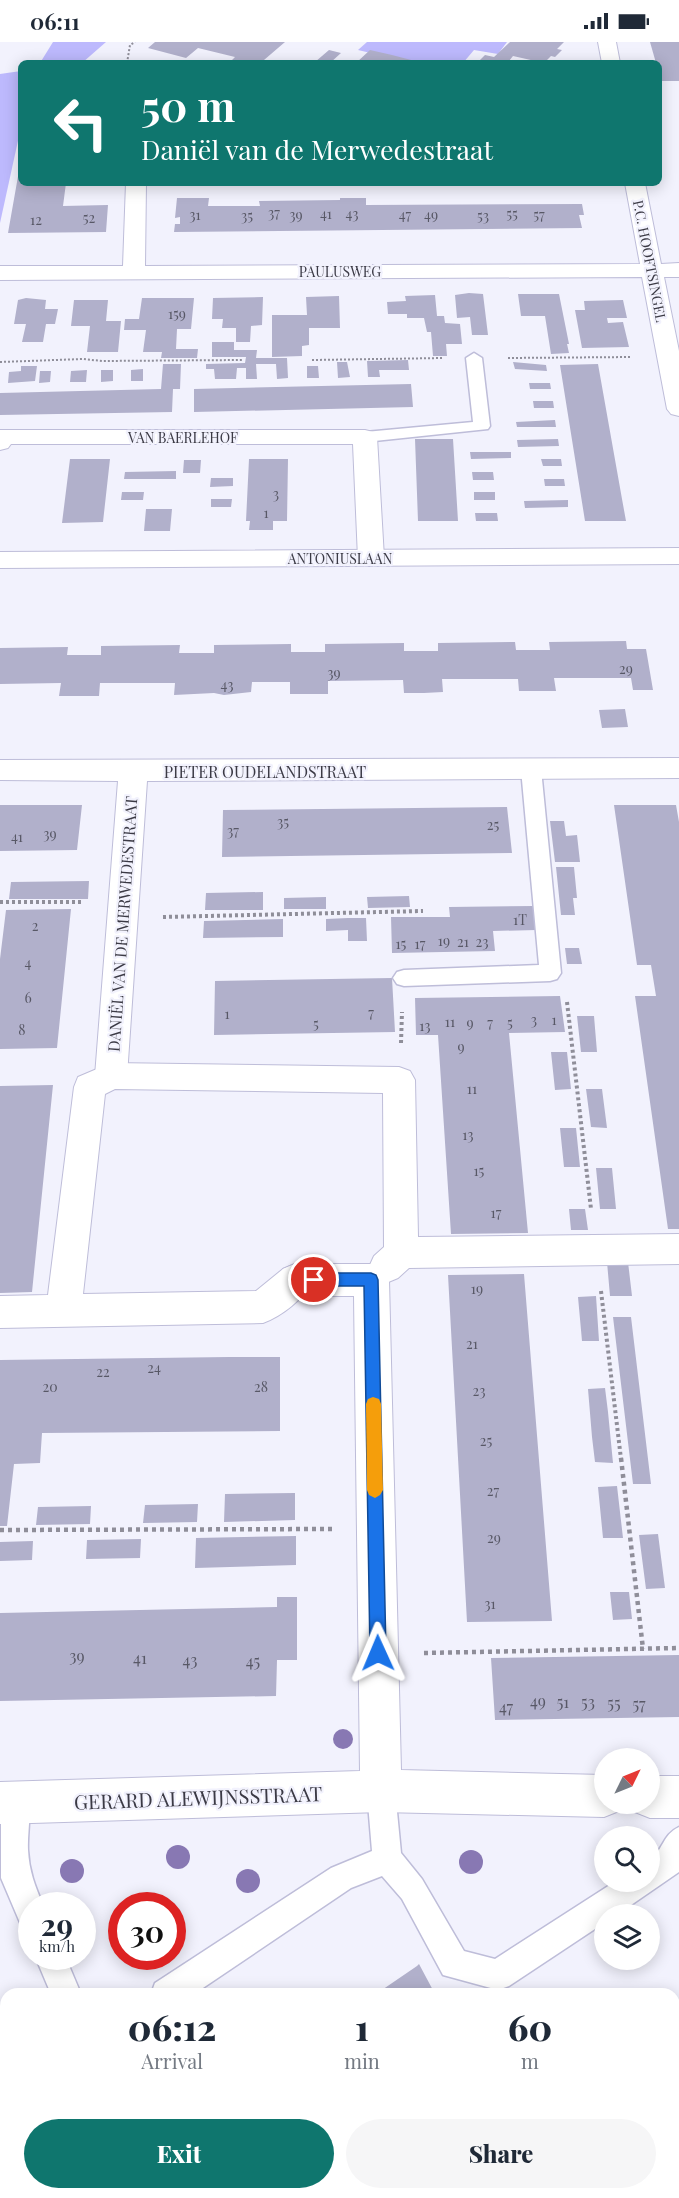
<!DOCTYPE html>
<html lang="en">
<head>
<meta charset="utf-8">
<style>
  :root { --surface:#fff; --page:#f6f6f7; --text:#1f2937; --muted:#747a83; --accent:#0f766e }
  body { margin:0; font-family:"Playfair Display",serif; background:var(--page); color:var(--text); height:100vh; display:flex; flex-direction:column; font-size:22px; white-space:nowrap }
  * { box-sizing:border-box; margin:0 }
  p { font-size:20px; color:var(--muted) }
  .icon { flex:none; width:33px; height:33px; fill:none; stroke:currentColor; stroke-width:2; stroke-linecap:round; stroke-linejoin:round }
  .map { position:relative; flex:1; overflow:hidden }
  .sheet { position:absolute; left:0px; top:1946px; width:680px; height:212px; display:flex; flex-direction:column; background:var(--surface); border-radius:18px 18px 0 0; box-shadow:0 3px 15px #0003 }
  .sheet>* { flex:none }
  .guide { position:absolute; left:18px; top:18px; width:644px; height:126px; border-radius:9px; box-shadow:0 3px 15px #0003; background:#0f766e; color:#fff; overflow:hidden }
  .needle { width:39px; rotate:47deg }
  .controls { position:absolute; left:594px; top:1706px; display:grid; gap:12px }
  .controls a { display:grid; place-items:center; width:66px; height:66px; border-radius:50%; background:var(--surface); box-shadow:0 3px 15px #0003; font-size:30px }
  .speed { position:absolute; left:18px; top:1850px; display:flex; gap:12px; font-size:30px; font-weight:700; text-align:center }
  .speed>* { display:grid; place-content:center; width:78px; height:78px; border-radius:50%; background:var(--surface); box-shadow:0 3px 15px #0003; line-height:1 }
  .speed small { font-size:15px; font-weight:400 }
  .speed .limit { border:9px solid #d22; background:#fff; color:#111 }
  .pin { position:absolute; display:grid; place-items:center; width:51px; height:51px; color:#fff; margin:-26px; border:3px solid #fff; border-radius:50%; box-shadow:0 2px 6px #0007 }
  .me { position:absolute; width:66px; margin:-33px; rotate:359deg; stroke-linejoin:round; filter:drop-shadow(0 0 4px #0008) }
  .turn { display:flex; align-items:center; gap:21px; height:126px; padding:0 24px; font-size:27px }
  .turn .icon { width:78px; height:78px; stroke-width:2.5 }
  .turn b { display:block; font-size:42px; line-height:51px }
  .eta { display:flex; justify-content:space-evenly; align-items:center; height:102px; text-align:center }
  .eta b { font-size:36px; font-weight:800; line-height:42px }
  .primary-button { display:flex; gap:12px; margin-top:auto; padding:12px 24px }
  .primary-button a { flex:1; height:69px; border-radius:36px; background:var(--accent); color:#fff; font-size:24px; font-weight:800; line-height:69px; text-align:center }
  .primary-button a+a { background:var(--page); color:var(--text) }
  .status { display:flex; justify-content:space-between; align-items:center; height:42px; padding:0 30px; background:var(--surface); direction:ltr }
  .status svg { height:16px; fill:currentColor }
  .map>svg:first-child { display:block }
</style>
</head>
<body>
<div class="status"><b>06:11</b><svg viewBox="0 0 49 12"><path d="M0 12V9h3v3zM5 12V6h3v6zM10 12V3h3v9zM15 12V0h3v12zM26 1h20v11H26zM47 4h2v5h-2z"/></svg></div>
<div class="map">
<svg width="679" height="2156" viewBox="0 0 679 2156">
  <rect width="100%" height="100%" fill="#f2f2fd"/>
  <path fill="#bdb9fd" d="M53,0H106L82,21H40Z
    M367,0H507L498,12L474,8L463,21H413L358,8Z
    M21,29V85L0,181V32Z"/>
  <path fill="#b1b0cb" d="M155,0H285L264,18L257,21L232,18L235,15L198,6L186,16L148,6Z
    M510,0H564L557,7L562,8L555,15L551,14L544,21L513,14L509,19L514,21H477L485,13L494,15Z
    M650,0H679V39H660L658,21H656Z
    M329,8L341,11L330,21L315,20Z
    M370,8L392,13L415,19L413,21H356Z
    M20,123L21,141H66L63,164L108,163L106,190L8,191Z
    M177,156H209L208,164H260L259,159L340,158V156H366V163L582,162L584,173H579L582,186L174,190L175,182H180V175L175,176Z
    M469,251L483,252L488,293H472L470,275L457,276L455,253Z
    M518,252H559L569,302H567L569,311L551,312L545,274H521Z
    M435,253L437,274H444L445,281L460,282L462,302H446L447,314H433L431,290H427L424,276H407V272H388L387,260L406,259L405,254Z
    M339,254L340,286H309V303L302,304V314L272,315V273H307L306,255Z
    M263,255L262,283L251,284L250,300H236V286H222L223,277H212L213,256Z
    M26,256L46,258L45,267H58L55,282H46L43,300H22L26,282H14L18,258Z
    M142,256H194L191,287H177L176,307H198L197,316H161L162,310H143L146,288H124L125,277H139Z
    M74,258H108L106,279H121L118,310H87L90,284H71Z
    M623,258L627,276H607L608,281L623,280L629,305L582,306L575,268H585L584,259Z
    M212,300H234V308H257L256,316H287L288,336L277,337L276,322H256L257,337H246V326H237L236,337H215L214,327H206V322L245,321L246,315H212Z
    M408,318L409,328H379L380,335H368L367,319Z
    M337,320H347L350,335L338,336Z
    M513,320L546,323L547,329L515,327Z
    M163,322H181L180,347H173L172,370L0,373V351L161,347Z
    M598,322L622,457L626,479H585L560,323Z
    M21,324H37L35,339L8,341L9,330L21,329Z
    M307,324H318L319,336H307Z
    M143,327V339H131V328Z
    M87,328L86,340H70L71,329Z
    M101,328H113V339L101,340Z
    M40,329H51L50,340L39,341Z
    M529,341H550L551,347H530Z
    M411,342L413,365L194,370V347Z
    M533,359H553L554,366H534Z
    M555,378L556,385H517L516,380Z
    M415,397H453L458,479H418Z
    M558,397L559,404L518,405L517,398Z
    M470,410H511V416L471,417Z
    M70,417H110L103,480L62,481Z
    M249,417H288L287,479H273V488H249L250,479H246Z
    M541,417H561L562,424H543Z
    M184,418H201L200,431H183Z
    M176,429V437H124L125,430Z
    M472,430H493L494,438H473Z
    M211,436H233V444L210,445Z
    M544,437H564L565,444H545Z
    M122,450H144L143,458H121Z
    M474,450H495V458H474Z
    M211,457H232L231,465H211Z
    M568,458V465L525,466L524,459Z
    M146,467H172L170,489H144Z
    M475,471H497L498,479H476Z
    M626,599L627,607H646L653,648H633L631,636H554L556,649H519L518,637H442L443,650L424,651H404L403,638L328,639V652H290V640H252L251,650L224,653L214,651L174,653L175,641H100L99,654H59L61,641L0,642V606L68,605L67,613H101V604L180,603L179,611H214V603L291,602V610H325V602L404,601V609H438V601L515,600L516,608H550L549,600Z
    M625,667L628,685L602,686L599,668Z
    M0,763H82L77,808L0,809Z
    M614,763H676L679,780V1187H668L635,954H656L651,923H637Z
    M507,765L512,811L222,815L223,768Z
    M550,779H564L566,794L577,793L580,820H555Z
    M556,825H574L577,856H573L575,873H561Z
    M89,839L88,857H9L11,840Z
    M263,850V868H205L206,851Z
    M409,854L410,865L368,866L367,855Z
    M326,855V867H284V856Z
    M534,864L536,888L493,889L495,909L392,911L391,875H450L449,865Z
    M71,867L57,1006L0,1007V917L6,868Z
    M348,876H366L367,899H348V888L326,889V877Z
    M283,877V895L203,896L204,879Z
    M565,906H579L582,922H567Z
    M392,936L395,990L214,993L215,939Z
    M560,954L565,990L509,991L528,1191L451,1192L438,993H416L415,956Z
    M577,974H594L597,1010H581Z
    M551,1010H567L571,1047L555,1048Z
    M53,1043L32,1250L0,1251V1044Z
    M586,1047H602L607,1086L591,1085Z
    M560,1086H576L580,1125H564Z
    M596,1126H612L616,1167H600Z
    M569,1167H585L588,1188H571Z
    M607,1220H628L632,1254H610Z
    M524,1232L552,1579L467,1580L448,1233Z
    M596,1254L599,1299H582L578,1255Z
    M613,1275H631L651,1442H633Z
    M229,1315H280V1389L42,1391L40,1421L14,1422L7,1484H0V1318Z
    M605,1346L608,1370L613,1421L595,1420L592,1395L588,1347Z
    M617,1444L623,1496H603L598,1445Z
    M295,1451V1478L224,1480L225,1452Z
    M198,1462L197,1480L143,1481L145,1463Z
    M91,1464L90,1482L36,1483L38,1465Z
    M658,1492L665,1546L646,1547L639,1493Z
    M296,1494V1523L195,1526L196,1496Z
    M141,1497L140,1516L86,1517L87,1498Z
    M33,1499L32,1518L0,1519V1500Z
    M610,1550H629L632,1577L613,1578Z
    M277,1555H297V1618H277L276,1654L0,1659V1571L277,1565Z
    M679,1613V1675L495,1678L491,1616Z
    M419,1922L435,1952H376L417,1924Z
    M679,1961V2156H224L232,2151H674V1965Z
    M0,2039L6,2053V2151H47L49,2156H0Z"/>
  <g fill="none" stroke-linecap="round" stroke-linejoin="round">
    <defs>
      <path id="service" d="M474,311L482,316L490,384L488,387L365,400L359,398L357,395L359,392L365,390L473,380L466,316Z
        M531,720L538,722L541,727L561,931L557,937L550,939L404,944L397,942L393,936L397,930L404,928L539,923L521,727L524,722Z
        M381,1735L391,1739L395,1749L401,1811L422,1837L464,1909L495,1917L616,1839H650V1817C664,1808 662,1793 679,1785V1830L618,1872H604V1881L509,1944L498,1948L443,1933L402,1857L382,1834L351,1846L194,1952H151L155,1941L331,1826L372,1809L367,1749L371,1739Z
        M15,1747L25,1751C33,1769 27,1789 28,1808C29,1829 35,1844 43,1863H32V1887L21,1883L1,1836V1761L5,1751Z
        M35,1914H65L81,1952H51Z
        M137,2151H170L172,2156H139Z"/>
      <path id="pedestrian" d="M111,1021L399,1025L410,1029L415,1038L418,1195L679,1192V1222L409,1226L398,1236L386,1241L374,1236L369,1225L374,1214L384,1205L383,1051L115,1047L105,1052L83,1252L256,1249L283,1227L295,1222L307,1227L313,1238C304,1257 282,1274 263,1281L0,1286V1254L48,1253L74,1045L78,1035Z"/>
      <path id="minor" d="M598,0H616L620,21H602Z
        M126,141H146L145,224L640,222L625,141H645L661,222L679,221V235H664L679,309V374L671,372L667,367L642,235L0,238V224H123Z
        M0,388H365L373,390L377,395L384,516L380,522L371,524L362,522L358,516L353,402H11L8,406L0,408Z
        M679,716V736L147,739L127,1034L122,1043L111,1047L100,1043L95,1034L118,739L0,738V718Z
        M295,1222H371L383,1227L389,1238L401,1728L604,1733V1761H622L619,1769L604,1775L381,1770L0,1782V1740L360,1729L354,1254H295L283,1249L277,1238L283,1227Z
        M650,1734H679V1776H650L635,1770L631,1761H650Z"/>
      <path id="secondary" d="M679,506V522L0,526V510Z"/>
    </defs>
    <use href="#service" stroke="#bebdd9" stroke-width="3"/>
    <use href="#pedestrian" stroke="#bebdd9" stroke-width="2"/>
    <use href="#minor" stroke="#bebdd9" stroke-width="2"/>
    <use href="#secondary" stroke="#bebdd9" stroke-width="2"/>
    <path stroke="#8f8e99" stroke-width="2" stroke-dasharray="2 2" stroke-linecap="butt" d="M127,21L130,3L135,0
      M508,316L632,315
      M312,318L443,316
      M0,320L83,317L102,319L242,318"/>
    <path stroke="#8f8e99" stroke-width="4" stroke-dasharray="3 3" stroke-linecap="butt" d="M0,860H83
      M163,875L423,869
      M567,960L591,1167
      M401,1001L402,970
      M601,1249L621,1417"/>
    <path stroke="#8f8e99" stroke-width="4.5" stroke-dasharray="4 4" stroke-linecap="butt" d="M621,1416L643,1607
      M0,1488L333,1487
      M424,1611L679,1606"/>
    <use href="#service" fill="#fff" fill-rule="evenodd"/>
    <use href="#pedestrian" fill="#fff" fill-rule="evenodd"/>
    <use href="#minor" fill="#fff" fill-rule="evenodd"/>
    <use href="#secondary" fill="#fff" fill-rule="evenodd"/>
  </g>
  <g fill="#8878b3">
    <circle cx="343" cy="1697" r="10"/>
    <circle cx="178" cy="1815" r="12"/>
    <circle cx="471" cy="1820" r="12"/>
    <circle cx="72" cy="1829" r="12"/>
    <circle cx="248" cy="1839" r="12"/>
  </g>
  <path fill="#1a73e8" stroke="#114b97" stroke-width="1.5" d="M314,1231H371L376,1233L378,1238L386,1611L384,1617L378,1620L372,1617L370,1611L364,1244H314L309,1243L307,1238L309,1233Z"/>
  <path fill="#f59e0b" d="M373,1355L379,1357L381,1362L383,1448L380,1453L375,1456L369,1453L367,1448L366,1362L368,1357Z"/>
  <g text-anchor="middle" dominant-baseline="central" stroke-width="4.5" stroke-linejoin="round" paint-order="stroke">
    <g font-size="14" fill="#585866">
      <text x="274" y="170">37</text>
      <text x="326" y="171">41</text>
      <text x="352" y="171">43</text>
      <text x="512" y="171">55</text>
      <text x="195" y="172">31</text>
      <text x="296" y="172">39</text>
      <text x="405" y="172">47</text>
      <text x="431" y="172">49</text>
      <text x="539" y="172">57</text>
      <text x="247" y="173">35</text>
      <text x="483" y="173">53</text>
      <text x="89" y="175">52</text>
      <text x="36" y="177">12</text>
      <text x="177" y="271">159</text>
      <text x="276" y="451">3</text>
      <text x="266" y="470">1</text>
      <text x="626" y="626">29</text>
      <text x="334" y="630">39</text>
      <text x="227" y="642">43</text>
      <text x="283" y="779">35</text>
      <text x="493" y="782">25</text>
      <text x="233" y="788">37</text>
      <text x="50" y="791">39</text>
      <text x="17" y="794">41</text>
      <text x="520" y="877">1T</text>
      <text x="35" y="883">2</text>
      <text x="444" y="898">19</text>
      <text x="463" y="899">21</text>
      <text x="482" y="899">23</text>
      <text x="401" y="901">15</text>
      <text x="420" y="901">17</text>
      <text x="28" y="920">4</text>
      <text x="28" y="955">6</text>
      <text x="371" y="970">7</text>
      <text x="227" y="971">1</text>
      <text x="534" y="977">3</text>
      <text x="554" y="977">1</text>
      <text x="450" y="979">11</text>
      <text x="470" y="980">9</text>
      <text x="490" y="980">7</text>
      <text x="510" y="980">5</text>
      <text x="316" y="981">5</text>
      <text x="425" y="983">13</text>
      <text x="22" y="987">8</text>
      <text x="461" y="1004">9</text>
      <text x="472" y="1046">11</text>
      <text x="468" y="1092">13</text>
      <text x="479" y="1128">15</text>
      <text x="496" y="1170">17</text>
      <text x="477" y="1246">19</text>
      <text x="472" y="1301">21</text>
      <text x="154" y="1325">24</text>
      <text x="103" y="1329">22</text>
      <text x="50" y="1344">20</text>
      <text x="261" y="1344">28</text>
      <text x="479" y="1348">23</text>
      <text x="486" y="1398">25</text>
      <text x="493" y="1448">27</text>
      <text x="494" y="1495">29</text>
      <text x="490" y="1561">31</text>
    </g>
    <g font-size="14" fill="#3b3a45" stroke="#f2f2fd">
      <text transform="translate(650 219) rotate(79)">P.C. HOOFTSINGEL</text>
      <text x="340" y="229">PAULUSWEG</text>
      <text x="183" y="395">VAN BAERLEHOF</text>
      <text x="340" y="516">ANTONIUSLAAN</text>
    </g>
    <g font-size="16" fill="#3b3a45" stroke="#f2f2fd">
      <text x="265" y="729">PIETER OUDELANDSTRAAT</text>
      <text transform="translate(122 882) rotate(-86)">DANIËL VAN DE MERWEDESTRAAT</text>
    </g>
    <g font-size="16" fill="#585866">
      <text x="77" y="1613">39</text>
      <text x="140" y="1615">41</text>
      <text x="190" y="1617">43</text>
      <text x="253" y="1618">45</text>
      <text x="538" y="1658">49</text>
      <text x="563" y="1659">51</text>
      <text x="588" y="1659">53</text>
      <text x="614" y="1660">55</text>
      <text x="639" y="1661">57</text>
      <text x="506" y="1664">47</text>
    </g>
    <g font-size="20" fill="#3b3a45" stroke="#f2f2fd">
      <text transform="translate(198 1755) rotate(-2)">GERARD ALEWIJNSSTRAAT</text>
    </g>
  </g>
</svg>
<div class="controls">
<a><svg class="needle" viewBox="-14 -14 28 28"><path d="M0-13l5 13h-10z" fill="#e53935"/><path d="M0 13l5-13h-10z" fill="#747a83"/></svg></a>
<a><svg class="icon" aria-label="search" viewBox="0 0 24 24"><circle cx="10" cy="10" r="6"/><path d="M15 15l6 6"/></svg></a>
<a><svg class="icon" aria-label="layers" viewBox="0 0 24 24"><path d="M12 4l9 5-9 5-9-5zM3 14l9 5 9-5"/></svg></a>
</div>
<div class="speed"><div>29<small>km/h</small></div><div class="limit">30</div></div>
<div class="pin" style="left:314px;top:1238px;background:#d93025"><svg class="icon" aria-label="arrive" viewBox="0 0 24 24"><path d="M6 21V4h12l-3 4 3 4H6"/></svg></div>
<svg class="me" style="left:378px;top:1611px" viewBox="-20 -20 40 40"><path d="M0-17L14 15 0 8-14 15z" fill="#1a73e8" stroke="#fff" stroke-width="4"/></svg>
<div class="guide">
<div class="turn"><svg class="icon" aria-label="left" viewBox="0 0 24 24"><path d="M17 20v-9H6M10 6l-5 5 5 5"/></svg><div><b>50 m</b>Daniël van de Merwedestraat</div></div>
</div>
<section class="sheet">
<div class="eta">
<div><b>06:12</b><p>Arrival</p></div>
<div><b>1</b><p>min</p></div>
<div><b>60</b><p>m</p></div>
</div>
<div class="primary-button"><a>Exit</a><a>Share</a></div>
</section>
</div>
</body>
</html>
